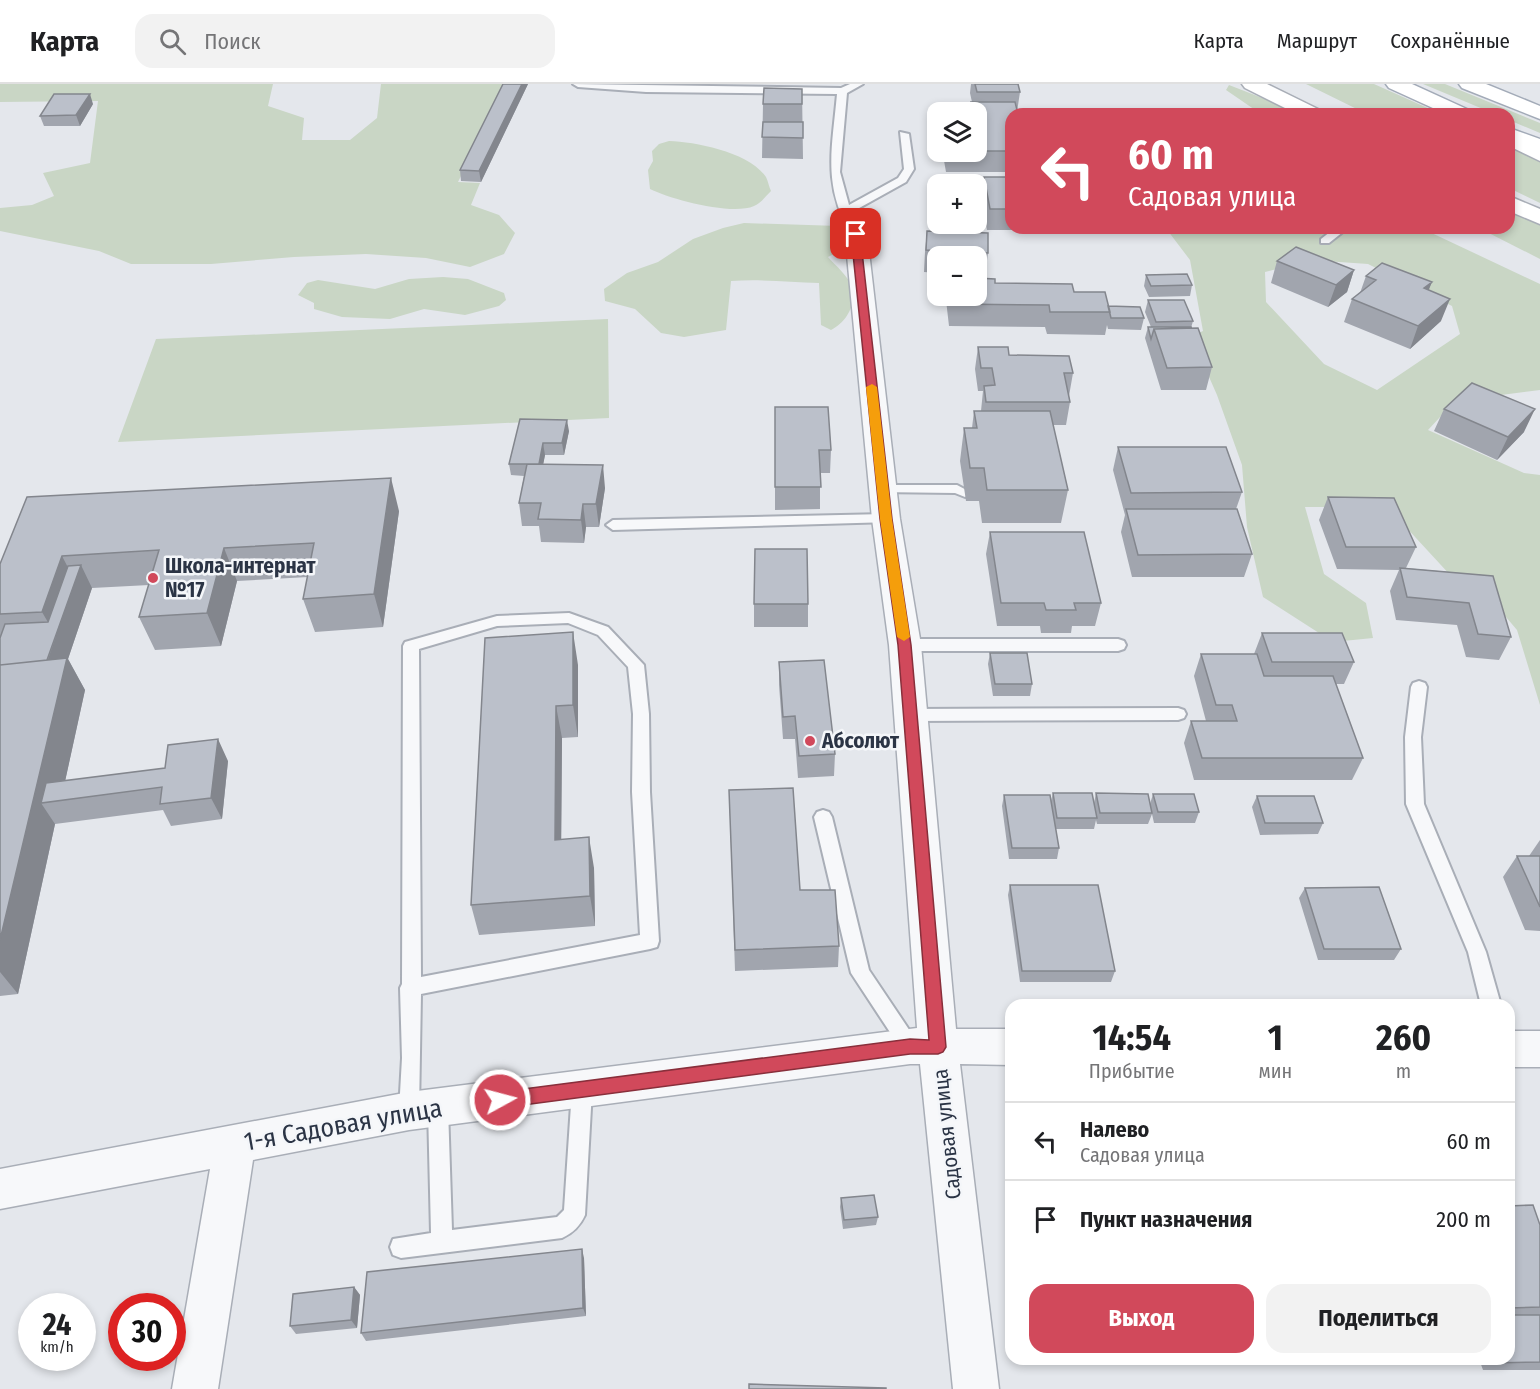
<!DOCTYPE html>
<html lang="ru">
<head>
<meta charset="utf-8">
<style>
  :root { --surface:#fff; --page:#f2f2f2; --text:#202124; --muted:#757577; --line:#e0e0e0; --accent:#d1495b }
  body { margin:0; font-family:"Fira Sans Condensed",sans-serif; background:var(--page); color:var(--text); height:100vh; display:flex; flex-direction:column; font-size:22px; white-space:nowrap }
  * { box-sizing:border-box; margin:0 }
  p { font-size:20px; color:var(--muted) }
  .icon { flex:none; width:33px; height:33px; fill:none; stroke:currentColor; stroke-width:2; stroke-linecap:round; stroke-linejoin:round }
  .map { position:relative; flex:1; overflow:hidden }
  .sheet { position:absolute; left:1005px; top:915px; width:510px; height:366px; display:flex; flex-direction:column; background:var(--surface); border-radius:18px; box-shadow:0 3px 9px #0003 }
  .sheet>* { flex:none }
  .hud { position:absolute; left:1005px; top:24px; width:510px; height:126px; border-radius:18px; box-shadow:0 3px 9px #0003; background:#d1495b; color:#fff; overflow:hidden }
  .tools { position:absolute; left:927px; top:18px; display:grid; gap:12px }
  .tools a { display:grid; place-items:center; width:60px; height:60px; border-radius:12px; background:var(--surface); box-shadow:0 3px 9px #0003; font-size:30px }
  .speed { position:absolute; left:18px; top:1209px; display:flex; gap:12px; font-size:30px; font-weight:700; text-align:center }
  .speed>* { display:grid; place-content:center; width:78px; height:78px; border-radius:50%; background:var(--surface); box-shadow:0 3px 9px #0003; line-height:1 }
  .speed small { font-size:15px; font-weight:400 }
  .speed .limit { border:9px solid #d22; background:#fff; color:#111 }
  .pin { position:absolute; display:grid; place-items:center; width:51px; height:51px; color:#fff; margin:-26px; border-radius:12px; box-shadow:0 3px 9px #0006 }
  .me { position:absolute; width:66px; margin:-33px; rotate:83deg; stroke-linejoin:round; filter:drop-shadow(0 0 4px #0008) }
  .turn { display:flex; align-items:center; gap:21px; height:126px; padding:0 24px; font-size:27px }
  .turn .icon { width:78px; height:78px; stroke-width:2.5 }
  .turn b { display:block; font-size:42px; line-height:51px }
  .eta { display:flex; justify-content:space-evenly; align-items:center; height:102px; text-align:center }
  .eta b { font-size:36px; font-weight:700; line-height:42px }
  .primary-button { display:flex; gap:12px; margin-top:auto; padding:12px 24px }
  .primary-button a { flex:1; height:69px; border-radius:18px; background:var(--accent); color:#fff; font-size:24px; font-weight:700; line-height:69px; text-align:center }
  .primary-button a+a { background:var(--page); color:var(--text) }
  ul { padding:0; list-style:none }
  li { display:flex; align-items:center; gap:18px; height:78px; padding:0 24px; border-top:2px solid var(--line) }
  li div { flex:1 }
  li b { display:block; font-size:22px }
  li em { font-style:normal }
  header { display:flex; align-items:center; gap:36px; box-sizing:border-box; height:84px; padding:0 30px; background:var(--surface); border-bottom:2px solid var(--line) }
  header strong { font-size:28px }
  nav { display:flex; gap:33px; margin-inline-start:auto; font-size:21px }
  .search { width:420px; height:54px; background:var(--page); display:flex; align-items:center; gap:15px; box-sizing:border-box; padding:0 21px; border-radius:18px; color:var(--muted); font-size:22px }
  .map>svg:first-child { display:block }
</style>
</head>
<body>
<header>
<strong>Карта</strong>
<div class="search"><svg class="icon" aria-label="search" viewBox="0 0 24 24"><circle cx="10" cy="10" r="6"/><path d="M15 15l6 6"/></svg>Поиск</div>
<nav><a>Карта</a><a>Маршрут</a><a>Сохранённые</a></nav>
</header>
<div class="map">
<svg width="1540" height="1305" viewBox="0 0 1540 1305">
  <rect width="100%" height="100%" fill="#e4e7ec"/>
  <path fill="#c9d6c5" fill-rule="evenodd" d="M0,0H273L268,22L304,34L302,56H350L377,34L381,0H507L458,98L480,99L471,121L499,131L515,149L504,170L470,183L426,174L366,170L294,173L211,180H131L99,167L0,147V124L32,121L54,112L43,89L90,79L98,17L0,18Z
    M1306,0H1374L1441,30H1367Z
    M1423,0H1445L1540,39V49L1509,36V30H1495Z
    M1229,1L1296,27L1303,30H1261L1226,6Z
    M669,57C696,58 749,68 766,93C768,97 769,103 771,107C766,112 760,120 754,122C732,132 670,115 650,105L648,86L653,77L652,67L659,60Z
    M1509,61L1540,76V119L1509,104Z
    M1509,127L1540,141V175L1479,144H1509Z
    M744,139L839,142L847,148L844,165L828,173C835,181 849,193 852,203C857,220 846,239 831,246L821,241L819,199C790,198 760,195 731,197L726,246L684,253L661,249L635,225L605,217L604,205L627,189L658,178L693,155L723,144Z
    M1178,144H1421L1540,200V306L1455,317L1428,346L1524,389L1540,391V621L1517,546L1489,513L1452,493L1404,441L1380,423H1305L1324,490L1366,519L1373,554L1333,558L1263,513L1247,443L1242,381L1217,311L1191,252L1203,247L1190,176L1168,147ZM1311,176L1368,180L1452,222L1460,250L1377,306L1324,280L1266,218L1265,188Z
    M443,193L468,195L504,209L506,216L499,222L465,231L424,225L390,235L342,233L314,225V219L298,211L307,199L318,196L375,205L409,195Z
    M608,235L609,334L118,358L156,255Z"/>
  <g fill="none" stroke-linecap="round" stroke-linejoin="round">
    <defs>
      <path id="lane" d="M573,0L841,4L850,0H863L847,9L840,88L849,121L898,94L904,85L900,48L909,50L914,85L906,98L852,128L862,150L860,152H852C822,101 832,66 837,10L646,8L578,3Z
        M1335,144H1348L1329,159H1321V155Z
        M882,401H957L972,409L965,413L955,409L877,408L875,405L877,402Z
        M886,430L893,435L891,438L613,446L606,441L613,436Z
        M569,529L608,543L644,581L649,630L650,708L659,857L657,863L650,865L421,910L419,1027L416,1034L409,1036L402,1034L399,1027L402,974L400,904L402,900L403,562L405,558L497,532ZM568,539L598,551L628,583L633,630L632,708L640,851L421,893L419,565L497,542Z
        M905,555H1118L1124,557L1126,561L1124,565L1118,567H905L899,565L897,561L899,557Z
        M1419,597L1425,599L1427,603L1421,653L1424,720L1486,868L1501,921H1481L1468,868L1406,720L1405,653L1411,603L1413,599Z
        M1178,624L1184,626L1186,630L1184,634L1178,636L911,637L905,635L903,631L905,627L911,625Z
        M823,726L829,728L832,733L869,886L920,962L917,968L910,971L903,968L851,889L814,733L817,728Z
        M582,997L589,999L592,1006L585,1131C580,1142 573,1149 562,1154L401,1174L393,1171L390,1163L393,1155L431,1149L428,1024L431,1017L438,1015L445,1017L448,1024L452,1146L557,1133L564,1126L572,1006L575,999Z"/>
      <path id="street" d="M856,143L864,145L867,150L900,435L921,561L956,945H1011V981L960,980L999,1305H953L920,980H910L409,1046L253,1076L218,1305H172L210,1085L0,1125V1085L409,1008L917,944L889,561L872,435L845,150L848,145Z
        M1509,947H1540V983H1509Z"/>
      <path id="secondary" d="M1242,0H1267L1320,26L1323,30H1297L1245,4Z
        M1509,48L1540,62V77L1509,62Z
        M1509,112L1540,125V140L1509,127Z"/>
      <path id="primary" d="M1386,0H1412L1469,26L1472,30H1446L1389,4Z
        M1459,0H1486L1540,22V35L1462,4Z
        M1509,44L1540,55V68L1509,57Z"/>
    </defs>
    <use href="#lane" stroke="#a9aeb7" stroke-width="4"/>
    <use href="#street" stroke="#a9aeb7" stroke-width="3"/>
    <use href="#secondary" stroke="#a9aeb7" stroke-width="3"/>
    <use href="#primary" stroke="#a3abb8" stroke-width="3"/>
    <use href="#lane" fill="#f7f8fa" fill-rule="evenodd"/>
    <use href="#street" fill="#f7f8fa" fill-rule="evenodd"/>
    <use href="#secondary" fill="#fff" fill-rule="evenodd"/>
    <use href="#primary" fill="#fff" fill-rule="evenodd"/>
  </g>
  <path fill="#a1a5ae" d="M503,0H528L481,98L461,97L460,86Z
    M971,0H1018L1020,8L1017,28L1011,30V88H946L943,71L944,68H976V28H970L971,18H972L970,9Z
    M802,5L803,75L762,74L763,20Z
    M93,20L80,42H44L40,32Z
    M984,93H1011V144H1046L1045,146H987L981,115Z
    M946,140H979L978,149L988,169L985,191L976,190V172H938V189L924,188L925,168L927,147L947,148Z
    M1277,177L1354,186L1347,208L1328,223L1271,199Z
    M1146,191L1192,201L1190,212L1149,213L1144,202Z
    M1366,192L1432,198L1428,206L1441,237L1410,265L1344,238L1352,215L1360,209Z
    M995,199L1074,208L1108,222L1144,234L1141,246L1108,245L1107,241L1105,251L1047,250L1045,243L949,242L946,216L947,212H976Z
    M1148,216L1193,237L1191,244L1212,283L1206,306H1161L1145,254L1148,243H1151L1145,228Z
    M978,263L1073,289L1069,312L1070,318L1066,341H1053L1068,406L1061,439H982L979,417H966L960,377L964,344H972L974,327H981L983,307H978L975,285Z
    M775,323L831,366L830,389H820V425L775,426Z
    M1444,325L1524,348L1497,376L1434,347Z
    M520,335L569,347L564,371H545L543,380L605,404L599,443H586L584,459L541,458L539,442H522L519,419L524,392L511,391L509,380Z
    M1118,363L1242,408L1236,425L1252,470L1244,493H1132L1121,448L1125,431L1113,386Z
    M1328,413L1416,463L1406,484L1493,492L1511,553L1499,576L1466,573L1457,541L1396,536L1390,507L1399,486L1337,485L1319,436Z
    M399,427L383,543L315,548L303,515L308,493L237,497L221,562L155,566L139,533L149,501L92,504L68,575L85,606L65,697L228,677L222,735L171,742L163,726L55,740L18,910L0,912V480Z
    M990,448L1101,519L1095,542H1072L1071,549H1041L1040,542H997L986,470Z
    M754,520H808V543H754Z
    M1262,549L1354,578L1344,600H1336L1363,674L1352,696H1194L1184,659L1191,637H1206L1194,592L1201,570H1254Z
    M485,554L578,581V653L562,654L561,755L594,784L595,842L479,851L471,821Z
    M990,569L1032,600L1030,612H993L988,580Z
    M779,578L835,670L834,692L798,694L795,655H783L779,601Z
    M729,706L839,862L838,883L735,887Z
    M1053,709L1094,719L1096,709L1150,720L1153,710L1199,728L1195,739H1154L1152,730L1148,740H1097L1096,736L1094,745H1056L1059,764L1057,775H1009L1002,722L1004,711L1051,717Z
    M1257,712L1323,739L1318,750L1260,751L1252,723Z
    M1540,756V847L1525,846L1503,793L1517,772H1529Z
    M1010,801L1115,887L1111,898H1020L1008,811Z
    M1305,804L1401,865L1394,876H1318L1299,814Z
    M841,1114L878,1133L876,1141L843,1145L840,1123Z
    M1509,1122L1540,1141V1286H1483L1479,1275H1509Z
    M584,1174L586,1232L366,1257L361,1249Z
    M354,1203L360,1211L357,1244L296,1250L290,1242Z"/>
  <path fill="#83868d" d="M522,0H528L481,98L479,87Z
    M90,10L93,20L80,42L76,31Z
    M1354,186L1347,208L1328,223L1336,201Z
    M1432,198L1423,220L1424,204Z
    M1450,215L1441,237L1410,265L1418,242Z
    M1535,325L1524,348L1497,376L1508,353Z
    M567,336L569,347L564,371L562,359Z
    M543,359L545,371L541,392L539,381Z
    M603,381L605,404L599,443L596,420Z
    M391,394L399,427L383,543L374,510Z
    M583,420L586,443L584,459L581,436Z
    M224,464L237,497L221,562L207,529Z
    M62,472L75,497L81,481L92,504L68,575L85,606L61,716L41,719L55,740L18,910L0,888V856L44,587L56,552L42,528Z
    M573,548L578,581V653L573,621Z
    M556,622L562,654L561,787L555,756Z
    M218,655L228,677L222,735L211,714Z
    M589,753L594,784L595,842L590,812Z
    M582,1165L584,1174L586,1232L583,1224Z
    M354,1203L360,1211L357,1244L351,1236Z"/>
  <path fill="#bbc0ca" stroke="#83868d" stroke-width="1.5" d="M503,0H522L479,87L460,86Z
    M975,0H1018L1020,8H977Z
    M764,4L802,5V20H763Z
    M54,10H90L76,31L40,32Z
    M971,18H1015L1018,30H1011V67H976V50H978L976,44V28H973Z
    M763,38H803V54L762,53Z
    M984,93H1011V125H990Z
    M976,127L979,140H949H976Z
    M927,147L988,149V169L926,166Z
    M1296,163L1354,186L1336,201L1277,177Z
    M1382,179L1432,198L1424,204L1450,215L1418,242L1352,215L1376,196L1366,192Z
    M1187,190L1192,201L1151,202L1146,191Z
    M976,194L995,195V199L1072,200L1074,208H1105L1110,228H1050L1049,221L952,220L951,212H976Z
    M1148,216H1184L1193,237L1156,238Z
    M1108,222L1140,223L1144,234H1111Z
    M1148,243H1191V244L1154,245L1151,255Z
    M1198,244L1212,283L1167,284L1154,245Z
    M978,263H1008L1009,271L1069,272L1073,289H1064L1070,318H986L984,302L995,301L992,284H981Z
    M1472,299L1535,325L1508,353L1444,325Z
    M775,323H828L831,366H819L821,403H775Z
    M974,327H1050L1068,406H987L984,384H970L969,376L964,344H977Z
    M520,335L567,336L562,359H543L539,380H509Z
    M1118,363H1226L1242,408L1131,409Z
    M527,380L603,381L596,420H583L581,436L538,435L541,419H519Z
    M391,394L374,510L303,515L314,459L224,464L207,529L139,533L159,466L62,472L42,528L0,530V480L27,413Z
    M1328,413L1394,414L1416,463H1346Z
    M1126,425H1237L1252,470L1138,471Z
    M990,448H1084L1101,519H1074L1076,526H1046L1044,519H1001Z
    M755,465H807L808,520H754Z
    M81,481L47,576L0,581V554L5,540L48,538L68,482Z
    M1400,484L1493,492L1511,553L1478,550L1469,519L1407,513Z
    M573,548V621L556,622L555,756L589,753L590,812L471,821L485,554Z
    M1262,549H1342L1354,578H1272Z
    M990,569H1027L1032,600H995Z
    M1201,570H1257L1264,592H1333L1363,674H1202L1191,637H1237L1232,621H1216Z
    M67,574L0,856V581Z
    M824,576L835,670L799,672L795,632L783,633L779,578Z
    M218,655L211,714L160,720L162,703L41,719L46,699L165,684L168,661Z
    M793,704L800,806H835L839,862L735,866L729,706Z
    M1053,709H1092L1097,734H1057Z
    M1096,709L1148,710L1152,729H1100Z
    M1153,710H1194L1199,728H1158Z
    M1004,711H1050L1059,764H1012Z
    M1257,712H1314L1323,739H1265Z
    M1517,772H1540V823Z
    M1010,801H1098L1115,887H1022Z
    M1379,803L1401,865H1324L1305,804Z
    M874,1111L878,1133L844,1136L841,1114Z
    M1533,1121L1540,1141V1223L1509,1224V1122Z
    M582,1165L583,1224L361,1249L367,1188Z
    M354,1203L351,1236L290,1242L293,1210Z
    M1509,1231H1540V1278L1492,1279L1491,1275H1509Z
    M749,1300L886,1304V1305H749Z"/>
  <path fill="#d1495b" stroke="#882f3b" stroke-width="1.5" d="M856,147L860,150L892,435L911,561L946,963L943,968L938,970H910L500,1024L494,1021L491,1016L494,1010L500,1008L910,955L929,956L898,561L880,435L851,150Z"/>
  <path fill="#f59e0b" d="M872,300L877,303L892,435L910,553L904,557L897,553L880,435L866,303Z"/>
  <g fill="#d1495b" stroke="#f4f6f9" stroke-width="2">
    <circle cx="153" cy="494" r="6"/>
    <circle cx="810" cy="657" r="6"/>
  </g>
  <g text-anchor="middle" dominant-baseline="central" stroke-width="5" stroke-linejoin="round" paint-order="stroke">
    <g font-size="21" font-weight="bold" fill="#2b3445" stroke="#f4f6f9" text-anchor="start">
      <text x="165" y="482">Школа-интернат<tspan x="165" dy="24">№17</tspan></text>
      <text x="822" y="657">Абсолют</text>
    </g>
    <g font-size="21" fill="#2b3445" stroke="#f4f6f9">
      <text transform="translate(947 1050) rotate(-96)">Садовая улица</text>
    </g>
    <g font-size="26" fill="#2b3445" stroke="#f4f6f9">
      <text transform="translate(343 1041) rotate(-10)">1-я Садовая улица</text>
    </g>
  </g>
</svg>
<div class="tools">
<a><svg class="icon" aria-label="layers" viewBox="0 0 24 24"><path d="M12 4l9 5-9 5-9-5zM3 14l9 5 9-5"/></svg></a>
<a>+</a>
<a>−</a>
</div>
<div class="speed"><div>24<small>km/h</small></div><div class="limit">30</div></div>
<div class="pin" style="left:856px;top:150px;background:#d93025"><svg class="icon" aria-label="arrive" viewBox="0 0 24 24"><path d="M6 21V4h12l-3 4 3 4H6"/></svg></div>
<svg class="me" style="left:500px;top:1016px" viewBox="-20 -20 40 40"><circle r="17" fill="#d1495b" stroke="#fff" stroke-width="3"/><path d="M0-11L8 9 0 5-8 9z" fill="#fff"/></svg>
<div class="hud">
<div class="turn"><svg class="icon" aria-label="left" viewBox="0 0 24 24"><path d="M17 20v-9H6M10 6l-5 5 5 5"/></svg><div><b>60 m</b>Садовая улица</div></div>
</div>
<section class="sheet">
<div class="eta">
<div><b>14:54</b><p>Прибытие</p></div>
<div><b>1</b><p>мин</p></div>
<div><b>260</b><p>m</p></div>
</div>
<ul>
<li><svg class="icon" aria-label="left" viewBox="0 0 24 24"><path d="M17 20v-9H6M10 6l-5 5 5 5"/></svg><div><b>Налево</b><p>Садовая улица</p></div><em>60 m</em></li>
<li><svg class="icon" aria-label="arrive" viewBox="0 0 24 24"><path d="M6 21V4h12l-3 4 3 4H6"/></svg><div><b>Пункт назначения</b></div><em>200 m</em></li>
</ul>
<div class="primary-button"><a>Выход</a><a>Поделиться</a></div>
</section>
</div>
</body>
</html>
